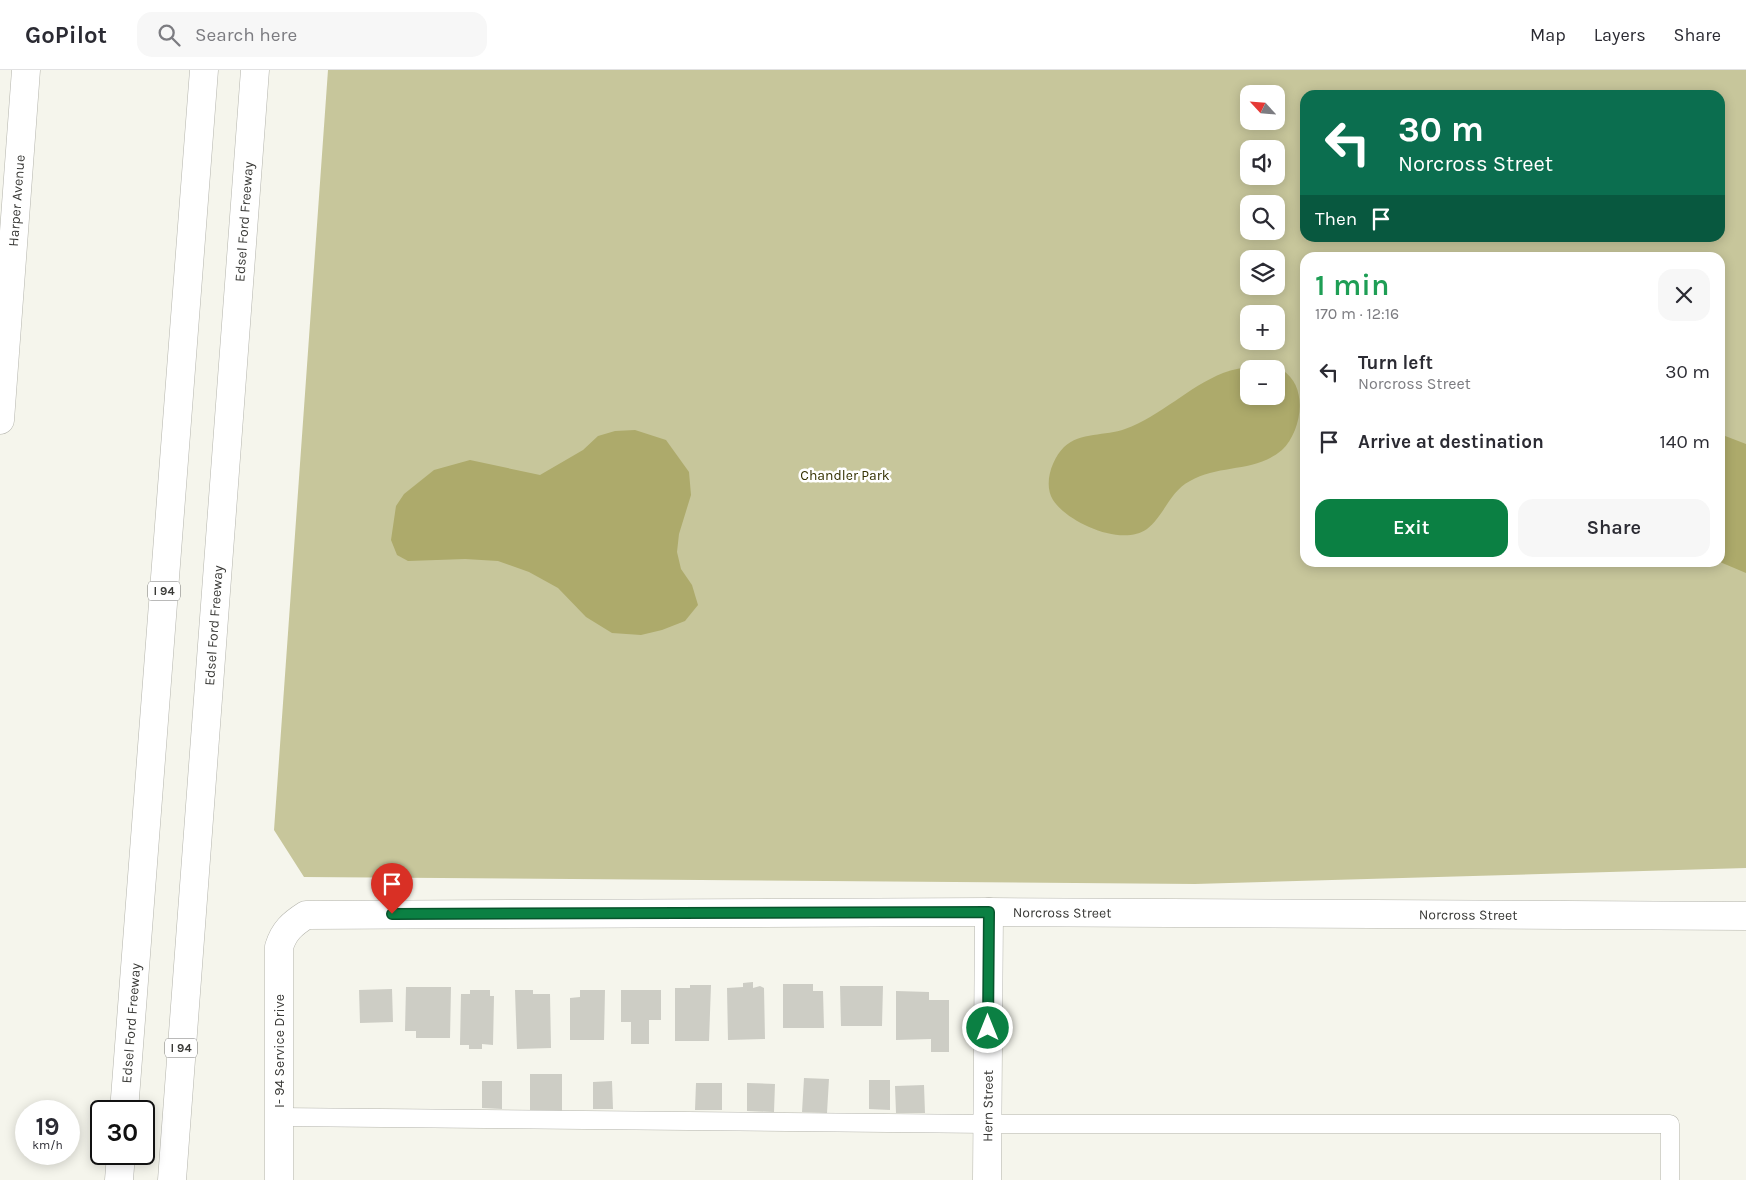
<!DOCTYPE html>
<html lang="en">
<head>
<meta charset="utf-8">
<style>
  :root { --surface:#fff; --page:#f7f7f7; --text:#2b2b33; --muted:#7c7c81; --line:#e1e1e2; --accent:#0b8043 }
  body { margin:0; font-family:Karla,sans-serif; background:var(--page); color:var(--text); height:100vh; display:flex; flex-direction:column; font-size:19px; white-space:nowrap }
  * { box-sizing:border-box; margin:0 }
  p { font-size:16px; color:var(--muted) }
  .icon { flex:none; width:28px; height:28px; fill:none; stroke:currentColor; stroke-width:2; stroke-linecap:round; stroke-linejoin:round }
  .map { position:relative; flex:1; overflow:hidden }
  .drawer { position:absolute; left:1300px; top:182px; width:425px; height:315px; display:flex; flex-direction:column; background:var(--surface); border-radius:15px; box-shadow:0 2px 12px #0003 }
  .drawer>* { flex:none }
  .hud { position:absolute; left:1300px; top:20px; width:425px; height:152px; border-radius:15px; box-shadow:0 2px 12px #0003; background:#0b6e4f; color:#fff; overflow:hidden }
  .needle { width:32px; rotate:296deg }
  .fabs { position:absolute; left:1240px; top:15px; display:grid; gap:10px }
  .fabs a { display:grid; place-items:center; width:45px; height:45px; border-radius:10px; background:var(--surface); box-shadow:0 2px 12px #0003; font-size:25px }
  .speed { position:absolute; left:15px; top:1030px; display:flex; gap:10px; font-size:25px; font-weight:700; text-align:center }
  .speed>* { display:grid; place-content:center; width:65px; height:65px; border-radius:50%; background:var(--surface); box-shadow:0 2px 12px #0003; line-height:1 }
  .speed small { font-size:12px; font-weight:400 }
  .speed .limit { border:2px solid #111; border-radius:8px; background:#fff; color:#111 }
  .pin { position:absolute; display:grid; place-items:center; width:42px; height:42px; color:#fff; margin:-51px -21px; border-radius:50% 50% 50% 0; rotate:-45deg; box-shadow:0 0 5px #0007 }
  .pin .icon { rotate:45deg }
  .me { position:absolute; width:55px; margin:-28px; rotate:0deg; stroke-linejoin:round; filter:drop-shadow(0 0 4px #0008) }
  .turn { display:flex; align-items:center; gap:18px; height:105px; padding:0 15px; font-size:22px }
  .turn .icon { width:65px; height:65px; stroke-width:2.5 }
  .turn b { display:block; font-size:35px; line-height:42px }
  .then { display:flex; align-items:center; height:48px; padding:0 15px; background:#0003; gap:10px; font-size:19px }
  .round { display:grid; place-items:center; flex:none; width:52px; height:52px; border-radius:15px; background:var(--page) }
  .summary { display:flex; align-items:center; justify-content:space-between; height:85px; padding:0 15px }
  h1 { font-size:30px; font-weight:600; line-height:38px; color:#1e9e55 }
  .button { display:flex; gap:10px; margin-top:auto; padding:10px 15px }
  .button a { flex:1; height:58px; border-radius:15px; background:var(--accent); color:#fff; font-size:20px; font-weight:600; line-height:58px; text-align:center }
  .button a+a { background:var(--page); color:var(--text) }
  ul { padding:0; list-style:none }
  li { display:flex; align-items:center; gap:15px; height:70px; padding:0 15px }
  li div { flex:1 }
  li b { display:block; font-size:19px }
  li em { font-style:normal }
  header { display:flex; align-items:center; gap:30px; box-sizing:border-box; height:70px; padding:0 25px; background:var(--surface); border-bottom:1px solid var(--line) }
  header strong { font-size:24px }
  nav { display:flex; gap:28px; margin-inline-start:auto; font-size:18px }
  .search { width:350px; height:45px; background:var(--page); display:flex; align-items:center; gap:12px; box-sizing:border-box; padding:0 18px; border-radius:15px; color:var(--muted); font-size:19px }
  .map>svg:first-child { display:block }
</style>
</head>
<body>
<header>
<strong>GoPilot</strong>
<div class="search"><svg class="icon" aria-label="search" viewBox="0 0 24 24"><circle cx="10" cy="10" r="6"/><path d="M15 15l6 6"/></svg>Search here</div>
<nav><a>Map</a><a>Layers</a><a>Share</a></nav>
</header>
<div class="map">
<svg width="1746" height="1110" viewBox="0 0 1746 1110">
  <rect width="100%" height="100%" fill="#f5f5ec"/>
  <path fill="#c7c69b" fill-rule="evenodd" d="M328,0H1746V798L1195,814L304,807L274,760ZM1249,24H1276V51H1249ZM1305,25H1720V168H1305ZM1249,79H1276V106H1249ZM1249,134H1276V161H1249ZM1305,188H1720V492H1305ZM1249,189H1276V216H1249ZM1249,244H1276V271H1249ZM1249,299H1276V326H1249Z"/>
  <path fill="#adaa6b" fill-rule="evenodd" d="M1253,296C1262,296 1274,295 1282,300C1309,316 1302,361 1282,380C1255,403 1219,394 1190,411C1170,421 1164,446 1147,459C1122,477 1068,453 1053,430C1043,414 1052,389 1064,377C1080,362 1106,366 1125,359C1161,346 1188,317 1223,303C1233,299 1243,298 1253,296ZM1249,299H1276V326H1249Z
    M635,360L666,370L689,402L691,425L679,464L677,482L681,499L692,515L698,535L685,551L662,560L641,565L612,563L586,547L558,518L529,502L498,491L465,489L408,491L397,485L391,470L396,436L404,424L434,400L470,390L540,405L583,380L598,366L615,361Z
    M1720,364L1746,374V503L1720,492Z"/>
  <path fill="#cdcdc5" d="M753,912V918L760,916L764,918L765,969L728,970L727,918L743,917V913Z
    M783,914H813V921H823L824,958H783Z
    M690,915H711L709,971H675V918H690Z
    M840,916H883L882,956H841Z
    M406,917H451L450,968H416V961H405Z
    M392,919L393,952L360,953L359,920Z
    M470,920H490V926H494L493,975L482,974V979H469V975H460L461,924H470Z
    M515,920H533V924H550L551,978L517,979Z
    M580,920H605L604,970H570V928L580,927Z
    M621,920H661V950H649V974H631V952H621Z
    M896,921L929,922V930H949V982H931V969L896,970Z
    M530,1004H562V1041L530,1040Z
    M804,1008L829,1009L827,1043L802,1042Z
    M869,1010H890V1040L869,1039Z
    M482,1011H502V1039L482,1038Z
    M612,1011L613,1039H593V1012Z
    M696,1013H722V1040H695Z
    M747,1013L775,1014L774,1042L747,1041Z
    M924,1015L925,1043H896L895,1016Z"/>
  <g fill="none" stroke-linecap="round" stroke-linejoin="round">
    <defs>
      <path id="service" d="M279,1047L988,1054H1670V1110"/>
      <g id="minor">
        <path id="s1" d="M279,1110V877C284,861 292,854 306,845L989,842L1746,846"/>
        <path id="s2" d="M987,1110L989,842"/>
      </g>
      <g id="secondary">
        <path id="s3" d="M0,350L26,0"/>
      </g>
      <g id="motorway">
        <path id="s4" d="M124,1041L204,0"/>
        <path d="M119,1110L121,1084"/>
        <path id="s5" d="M172,1110L255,0"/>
      </g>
    </defs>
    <use href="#service" stroke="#b4b4ac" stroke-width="19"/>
    <use href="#minor" stroke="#b4b4ac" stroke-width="29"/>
    <use href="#secondary" stroke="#b4b4ac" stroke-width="29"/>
    <use href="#motorway" stroke="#b4b4ac" stroke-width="29"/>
    <use href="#service" stroke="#fff" stroke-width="18"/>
    <use href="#minor" stroke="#fff" stroke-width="28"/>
    <use href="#secondary" stroke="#fff" stroke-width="28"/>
    <use href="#motorway" stroke="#fff" stroke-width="28"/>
  </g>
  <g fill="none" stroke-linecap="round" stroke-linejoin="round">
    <defs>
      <path id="route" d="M392,844L989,842L988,958"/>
    </defs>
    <use href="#route" stroke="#07532c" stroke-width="12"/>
    <use href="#route" stroke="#0b8043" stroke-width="9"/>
  </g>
  <g text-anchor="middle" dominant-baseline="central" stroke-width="5" stroke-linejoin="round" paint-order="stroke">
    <g fill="#fff" stroke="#747472" stroke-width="1">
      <rect x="148" y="511.5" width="32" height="19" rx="4"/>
      <rect x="165" y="968.5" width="32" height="19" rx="4"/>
    </g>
    <g font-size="12" font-weight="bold" fill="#393936">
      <text x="164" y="521">I 94</text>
      <text x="181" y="978">I 94</text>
    </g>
    <g font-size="14" fill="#393936" stroke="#fff">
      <text stroke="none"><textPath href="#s3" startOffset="220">Harper Avenue</textPath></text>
      <text stroke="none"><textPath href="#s5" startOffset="961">Edsel Ford Freeway</textPath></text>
      <text stroke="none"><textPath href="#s5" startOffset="556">Edsel Ford Freeway</textPath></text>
      <text stroke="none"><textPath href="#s1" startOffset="1032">Norcross Street</textPath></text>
      <text stroke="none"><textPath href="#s1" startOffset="1438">Norcross Street</textPath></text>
      <text stroke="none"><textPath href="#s4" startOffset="88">Edsel Ford Freeway</textPath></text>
      <text transform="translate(279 981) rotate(-90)">I- 94 Service Drive</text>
      <text stroke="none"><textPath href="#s2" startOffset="74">Hern Street</textPath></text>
    </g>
    <g font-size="14" fill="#343100" stroke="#fff">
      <text x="845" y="405">Chandler Park</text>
    </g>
  </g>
</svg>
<div class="fabs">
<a><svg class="needle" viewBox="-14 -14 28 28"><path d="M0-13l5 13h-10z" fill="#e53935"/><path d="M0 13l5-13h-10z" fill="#7c7c81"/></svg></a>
<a><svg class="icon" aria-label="sound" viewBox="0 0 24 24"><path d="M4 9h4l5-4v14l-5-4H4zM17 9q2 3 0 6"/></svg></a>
<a><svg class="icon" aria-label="search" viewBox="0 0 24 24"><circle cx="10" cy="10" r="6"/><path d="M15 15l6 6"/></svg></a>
<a><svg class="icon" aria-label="layers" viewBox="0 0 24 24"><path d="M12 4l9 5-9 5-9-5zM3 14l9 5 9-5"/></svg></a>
<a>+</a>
<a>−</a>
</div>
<div class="speed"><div>19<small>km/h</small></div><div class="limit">30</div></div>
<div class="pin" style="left:392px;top:844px;background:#d93025"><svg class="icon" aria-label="arrive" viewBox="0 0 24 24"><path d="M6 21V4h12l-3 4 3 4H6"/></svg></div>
<svg class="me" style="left:988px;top:958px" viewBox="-20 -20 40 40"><circle r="17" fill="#0b8043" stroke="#fff" stroke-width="3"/><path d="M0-11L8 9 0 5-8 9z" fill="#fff"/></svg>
<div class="hud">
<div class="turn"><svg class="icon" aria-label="left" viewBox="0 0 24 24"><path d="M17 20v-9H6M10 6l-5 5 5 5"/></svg><div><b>30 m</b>Norcross Street</div></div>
<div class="then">Then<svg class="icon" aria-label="arrive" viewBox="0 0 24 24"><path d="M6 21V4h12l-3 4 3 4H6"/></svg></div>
</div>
<section class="drawer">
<div class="summary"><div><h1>1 min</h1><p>170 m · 12:16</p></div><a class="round"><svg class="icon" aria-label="close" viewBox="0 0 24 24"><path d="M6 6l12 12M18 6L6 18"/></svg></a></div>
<ul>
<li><svg class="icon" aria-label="left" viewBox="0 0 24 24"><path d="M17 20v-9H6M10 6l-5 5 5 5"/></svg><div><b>Turn left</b><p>Norcross Street</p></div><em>30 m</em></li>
<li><svg class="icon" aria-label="arrive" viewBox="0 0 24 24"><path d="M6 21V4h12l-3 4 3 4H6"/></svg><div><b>Arrive at destination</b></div><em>140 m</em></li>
</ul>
<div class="button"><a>Exit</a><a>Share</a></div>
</section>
</div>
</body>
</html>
